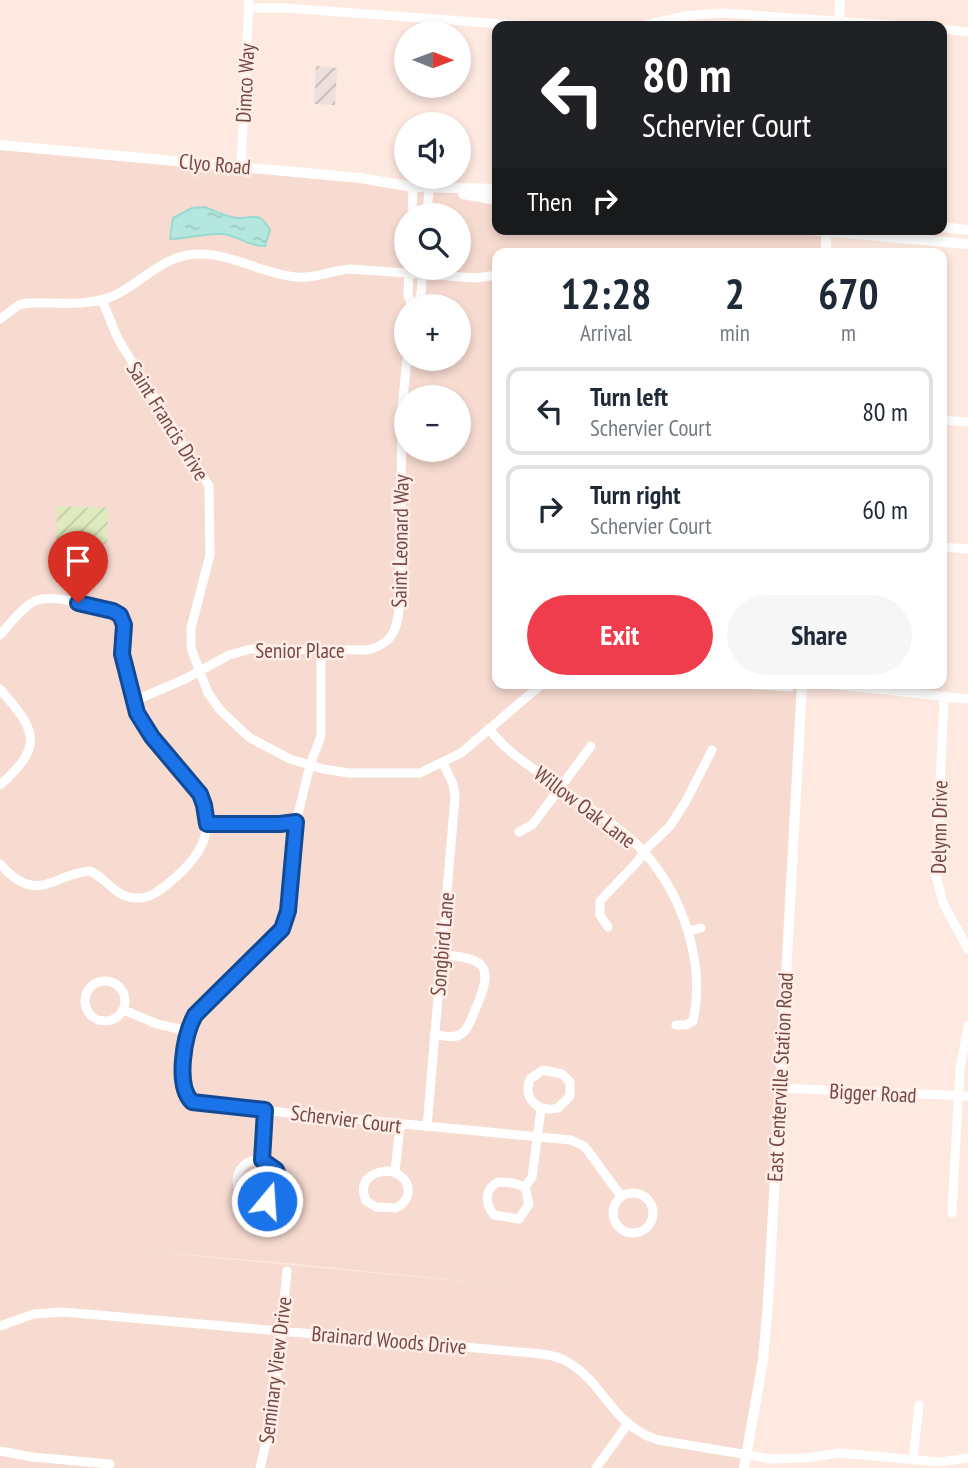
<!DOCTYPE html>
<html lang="en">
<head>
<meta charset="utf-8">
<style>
  :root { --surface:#fff; --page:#f6f6f7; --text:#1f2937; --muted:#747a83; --line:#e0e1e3; --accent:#ef3d4d }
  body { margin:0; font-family:"PT Sans Narrow",sans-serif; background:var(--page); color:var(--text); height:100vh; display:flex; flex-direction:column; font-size:26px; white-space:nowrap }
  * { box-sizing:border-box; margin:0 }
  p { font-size:23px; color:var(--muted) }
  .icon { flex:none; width:38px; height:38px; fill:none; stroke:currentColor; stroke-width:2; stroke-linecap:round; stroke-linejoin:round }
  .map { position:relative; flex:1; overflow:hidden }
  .details { position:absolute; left:492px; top:248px; width:455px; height:441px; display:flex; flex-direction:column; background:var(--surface); border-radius:14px; box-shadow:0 4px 10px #0003 }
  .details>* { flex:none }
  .banner { position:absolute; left:492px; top:21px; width:455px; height:214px; border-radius:14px; box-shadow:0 4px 10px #0003; background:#202124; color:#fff; overflow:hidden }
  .needle { width:46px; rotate:91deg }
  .buttons { position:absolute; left:394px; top:21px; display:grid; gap:14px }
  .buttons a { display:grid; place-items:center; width:77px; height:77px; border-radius:50%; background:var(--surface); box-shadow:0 4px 10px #0003; font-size:35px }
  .pin { position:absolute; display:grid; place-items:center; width:60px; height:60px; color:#fff; margin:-72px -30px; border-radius:50% 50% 50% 0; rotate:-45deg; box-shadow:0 0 7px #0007 }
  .pin .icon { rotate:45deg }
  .me { position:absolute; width:77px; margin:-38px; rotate:18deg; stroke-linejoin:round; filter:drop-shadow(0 0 5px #0008) }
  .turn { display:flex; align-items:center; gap:24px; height:147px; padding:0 35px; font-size:32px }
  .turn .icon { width:91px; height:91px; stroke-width:2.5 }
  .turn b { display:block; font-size:49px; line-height:60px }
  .then { display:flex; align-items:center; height:66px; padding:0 35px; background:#0003; gap:14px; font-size:26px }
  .eta { display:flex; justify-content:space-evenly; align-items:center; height:119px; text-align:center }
  .eta b { font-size:42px; font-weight:700; line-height:49px }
  .action { display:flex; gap:14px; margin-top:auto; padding:14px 35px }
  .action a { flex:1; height:80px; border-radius:42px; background:var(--accent); color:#fff; font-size:28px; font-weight:700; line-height:80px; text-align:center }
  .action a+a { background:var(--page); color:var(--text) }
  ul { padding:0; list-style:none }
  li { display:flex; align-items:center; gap:21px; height:88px; margin:0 14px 10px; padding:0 21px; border:4px solid var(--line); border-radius:14px }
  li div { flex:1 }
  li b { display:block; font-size:26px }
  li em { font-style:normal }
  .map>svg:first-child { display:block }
</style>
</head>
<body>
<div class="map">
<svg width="968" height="1468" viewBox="0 0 968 1468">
  <defs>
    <pattern id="industrial-furrows" width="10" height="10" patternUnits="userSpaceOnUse" patternTransform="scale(1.75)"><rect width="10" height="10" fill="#ecdfdc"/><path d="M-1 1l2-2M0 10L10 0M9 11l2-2" fill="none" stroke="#c4b7b4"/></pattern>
    <pattern id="garden-furrows" width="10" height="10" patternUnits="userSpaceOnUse" patternTransform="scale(1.75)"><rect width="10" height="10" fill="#dfebbe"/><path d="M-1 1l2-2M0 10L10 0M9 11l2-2" fill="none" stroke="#c3cba5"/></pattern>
    <pattern id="water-ripples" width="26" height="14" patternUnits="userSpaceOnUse" patternTransform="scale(1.75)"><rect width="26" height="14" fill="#b4e8df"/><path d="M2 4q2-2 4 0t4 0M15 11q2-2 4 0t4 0" fill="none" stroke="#9ec8c1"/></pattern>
  </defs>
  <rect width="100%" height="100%" fill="#fee9e0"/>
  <path fill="#f7dbd1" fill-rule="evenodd" d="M0,145L429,188L497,200V229H800L826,232V254H497V684H802L768,1303L742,1468H0ZM406,215H458V268H406ZM406,306H458V359H406ZM406,397H458V450H406ZM143,1251L287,1263L501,1285Z"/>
  <path fill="url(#industrial-furrows)" d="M316,66L337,68L335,105L314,104Z"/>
  <path fill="url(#garden-furrows)" d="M57,506L108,508L107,544L56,543Z"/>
  <path fill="url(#water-ripples)" stroke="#99dad0" stroke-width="2" d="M205,207C215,211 227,217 237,218C256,219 258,210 270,230L265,246C250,247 237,235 222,234C204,233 187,239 170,239L173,218L192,208Z"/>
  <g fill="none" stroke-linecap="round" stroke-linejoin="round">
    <path stroke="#fff" stroke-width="9" d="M248,8H286L531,26
      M641,26L685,16L723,13L904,26
      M942,29L968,32
      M241,166L249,0
      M412,215L413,187
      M427,215L429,188
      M409,269L408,295L412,306
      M102,300L118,339L209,486L210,555L191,628V648L208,693L221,711L250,738L290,759L323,769L349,773H420L461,753L542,684
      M416,306L421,294L423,271
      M0,319L19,305L28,303C55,302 87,307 113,296C139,285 158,260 188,255C227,249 259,274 297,277C315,279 332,270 350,269L476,278L497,275
      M942,420L968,422
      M942,547L968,549
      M0,635C10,624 22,607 35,601C50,593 106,607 120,615L124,625L122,654L137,714L152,737L200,794C217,834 199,858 169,883C159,891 149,899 136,898C115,898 107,878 90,871C53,874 37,906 0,864
      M321,650V736L310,765L296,822L286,920L278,934L195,1015L186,1041L183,1087L187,1098L196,1104L571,1140L584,1146L588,1151L621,1196
      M742,684L790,687L792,684
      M828,684L968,699
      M0,689C36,731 45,745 0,785
      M944,697L936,875L943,903L968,949
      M134,701L185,679L229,655L251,649L367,650C397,643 398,624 400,597L402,408L407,359
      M489,729C508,754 535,769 559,787C583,804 626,831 644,852C683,896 706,964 693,1021L686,1025H676
      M207,824H280L296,822
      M519,832L533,824L591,746
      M608,927L600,915V901L638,861L644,851L670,826L686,801L712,750
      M689,931L701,928
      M85 1001a20 20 0 1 1 40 0a20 20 0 1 1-40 0Z
      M124,1010L157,1024L188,1031
      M434,1034C442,1036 454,1039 461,1034C468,1030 472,1017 475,1010C494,968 488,957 441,955
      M543,1070L562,1074L570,1082V1096L558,1108C539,1113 522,1099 530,1079Z
      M779,1088L968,1096
      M427,1127L455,797L453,784L443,763
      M237 1181a21 21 0 1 1 42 0a21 21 0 1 1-42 0Z
      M262,1160L265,1110
      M388,1171C410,1174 416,1198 396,1208L376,1207L366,1201C358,1182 370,1172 388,1171Z
      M395,1172L400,1125
      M498,1182L513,1183L525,1187L529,1204L519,1219L494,1215C485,1204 484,1189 498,1182Z
      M525,1187L532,1177L541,1109
      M613 1213a20 20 0 1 1 40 0a20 20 0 1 1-40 0Z
      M952,1213L960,1069L968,1026
      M0,1326L34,1314L63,1312L532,1353C543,1354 554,1355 564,1360C604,1380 610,1425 658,1440L772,1459L805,1458L840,1453L940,1462L968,1458
      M0,1451L32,1457L110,1464
      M913,1460L919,1405
      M260,1468L273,1414L287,1271
      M596,1468L627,1425"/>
    <path stroke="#fff" stroke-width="10" d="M839,26L840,0
      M0,145L360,178L413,187L497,189
      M463,194L497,200
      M942,227L968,230
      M800,229L968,244
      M826,254V229
      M744,1468L763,1360L768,1303L802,684"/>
  </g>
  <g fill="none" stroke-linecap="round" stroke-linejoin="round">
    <defs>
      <path id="route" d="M78,603L113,611L120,615L124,625L122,654L137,713L152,737L200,794L204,805L207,824H280L296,822L288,911L282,929L195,1015C184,1035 175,1085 192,1102L265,1110L262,1160L276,1170C282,1182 279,1194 267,1201"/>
    </defs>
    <use href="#route" stroke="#114b97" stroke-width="18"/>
    <use href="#route" stroke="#1a73e8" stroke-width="12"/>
  </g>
  <g text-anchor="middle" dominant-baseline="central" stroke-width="5" stroke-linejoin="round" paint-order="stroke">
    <g font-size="21" fill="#764846" stroke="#ffeee8">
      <text transform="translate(245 83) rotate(-87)">Dimco Way</text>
      <text transform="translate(215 164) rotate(5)">Clyo Road</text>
      <text transform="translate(168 421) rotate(58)">Saint Francis Drive</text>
      <text transform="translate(400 541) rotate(-89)">Saint Leonard Way</text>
      <text x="300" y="650">Senior Place</text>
      <text transform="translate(585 807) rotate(37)">Willow Oak Lane</text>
      <text transform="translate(939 827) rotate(-89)">Delynn Drive</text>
      <text transform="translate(442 944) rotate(-85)">Songbird Lane</text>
      <text transform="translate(780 1077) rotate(-87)">East Centerville Station Road</text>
      <text transform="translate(873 1093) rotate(3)">Bigger Road</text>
      <text transform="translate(346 1119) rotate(7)">Schervier Court</text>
      <text transform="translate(389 1340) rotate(5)">Brainard Woods Drive</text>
      <text transform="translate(275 1370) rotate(-83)">Seminary View Drive</text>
    </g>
  </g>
</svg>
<div class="buttons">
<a><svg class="needle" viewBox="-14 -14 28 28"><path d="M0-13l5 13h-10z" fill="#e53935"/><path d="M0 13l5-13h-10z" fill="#747a83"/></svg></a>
<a><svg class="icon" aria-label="sound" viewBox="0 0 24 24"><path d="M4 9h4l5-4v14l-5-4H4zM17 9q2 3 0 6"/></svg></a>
<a><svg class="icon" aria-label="search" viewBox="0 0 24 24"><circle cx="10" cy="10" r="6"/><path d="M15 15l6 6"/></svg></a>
<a>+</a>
<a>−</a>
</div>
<div class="pin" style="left:78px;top:603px;background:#d93025"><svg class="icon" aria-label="arrive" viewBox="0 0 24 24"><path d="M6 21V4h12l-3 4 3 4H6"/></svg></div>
<svg class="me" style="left:267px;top:1201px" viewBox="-20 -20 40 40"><circle r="17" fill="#1a73e8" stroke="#fff" stroke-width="3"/><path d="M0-11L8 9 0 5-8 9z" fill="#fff"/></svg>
<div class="banner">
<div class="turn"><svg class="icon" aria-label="left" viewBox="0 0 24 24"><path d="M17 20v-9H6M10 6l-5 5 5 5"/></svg><div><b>80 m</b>Schervier Court</div></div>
<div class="then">Then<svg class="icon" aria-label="right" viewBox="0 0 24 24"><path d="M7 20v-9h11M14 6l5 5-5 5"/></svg></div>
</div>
<section class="details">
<div class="eta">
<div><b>12:28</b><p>Arrival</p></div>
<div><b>2</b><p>min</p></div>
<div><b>670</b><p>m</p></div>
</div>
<ul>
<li><svg class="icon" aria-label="left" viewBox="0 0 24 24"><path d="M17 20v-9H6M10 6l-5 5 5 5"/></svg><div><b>Turn left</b><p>Schervier Court</p></div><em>80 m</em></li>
<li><svg class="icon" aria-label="right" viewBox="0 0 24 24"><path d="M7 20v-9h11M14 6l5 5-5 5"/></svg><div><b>Turn right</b><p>Schervier Court</p></div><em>60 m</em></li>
</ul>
<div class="action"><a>Exit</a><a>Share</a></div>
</section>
</div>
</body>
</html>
